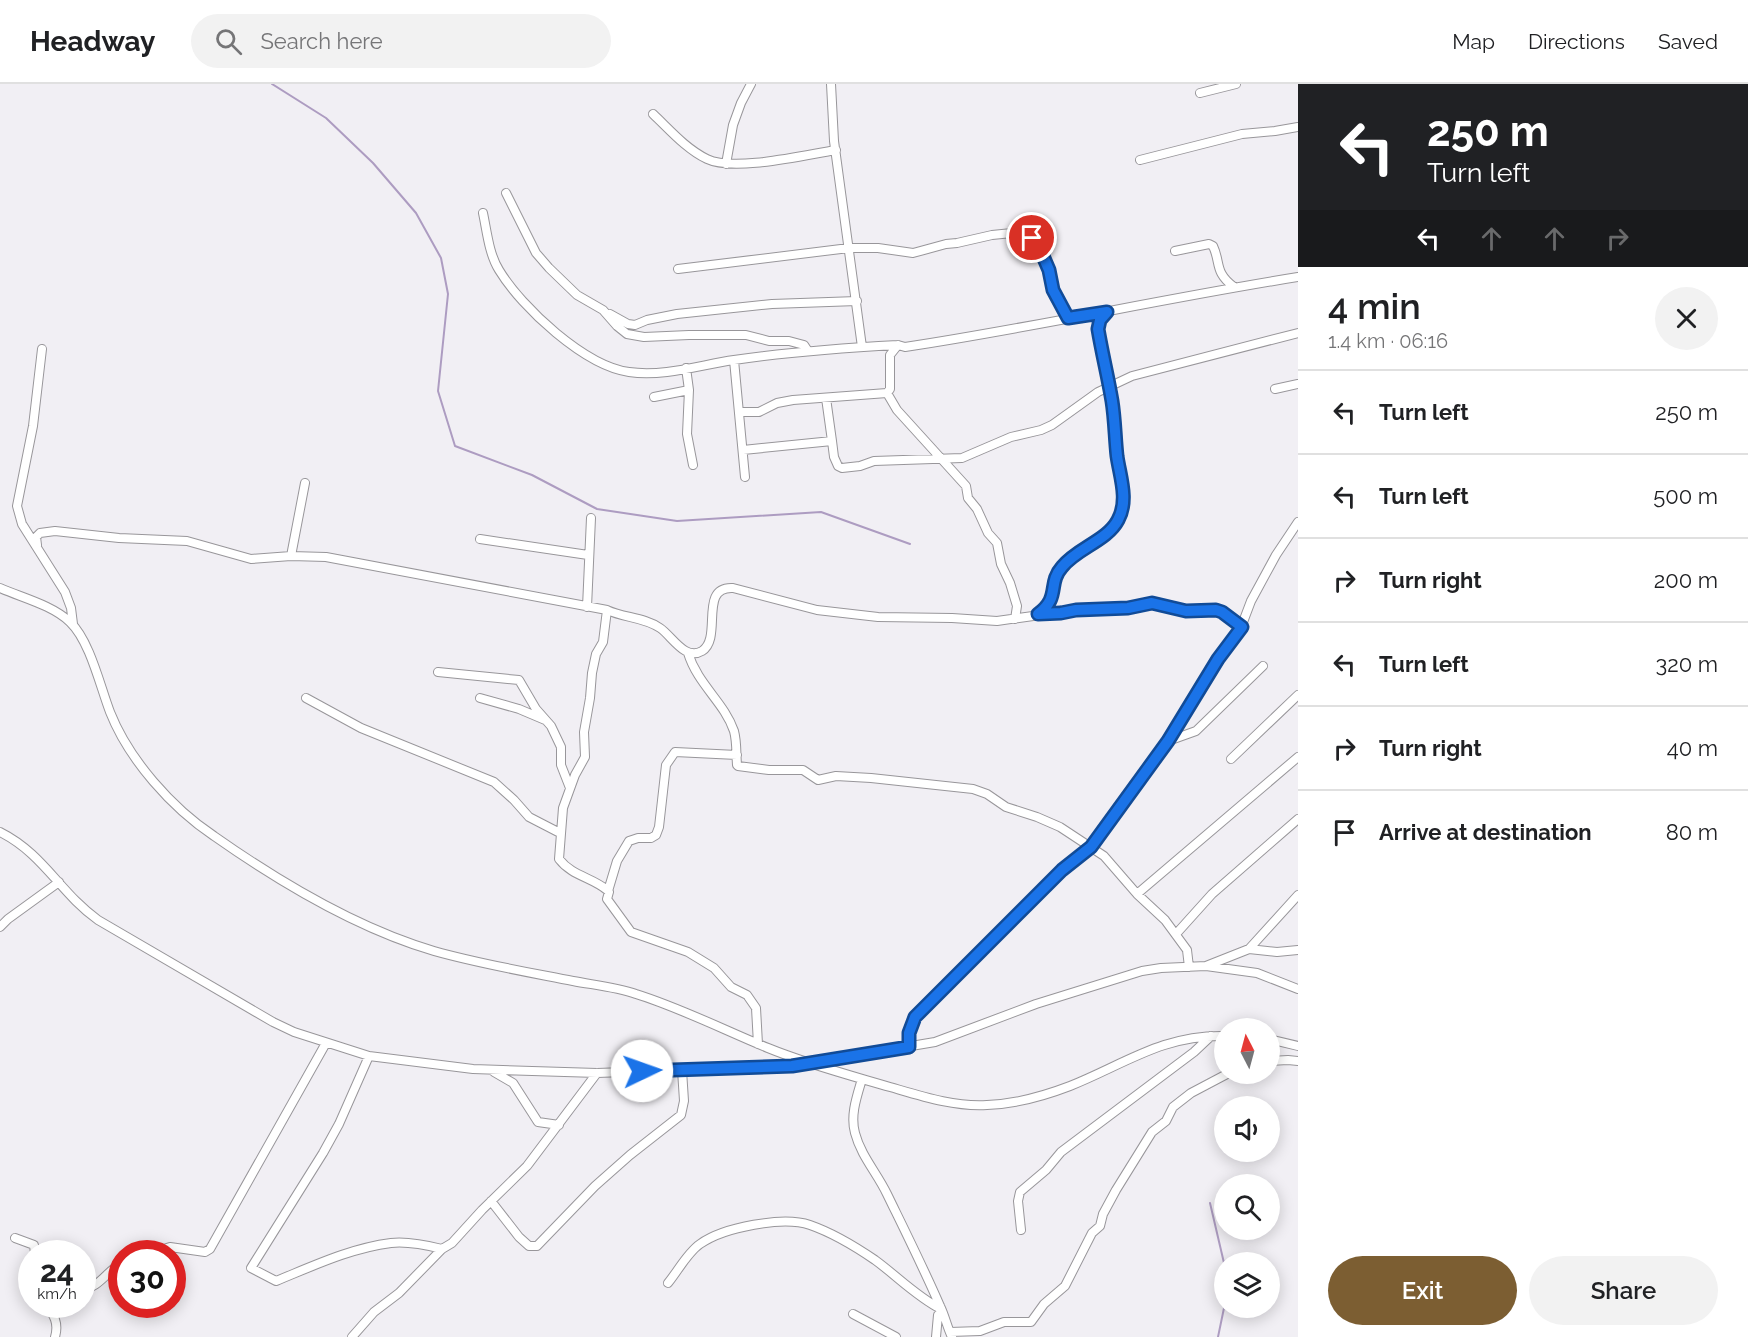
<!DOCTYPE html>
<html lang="en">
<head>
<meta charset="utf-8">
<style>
  :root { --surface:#fff; --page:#f2f2f2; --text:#202124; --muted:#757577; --line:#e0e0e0; --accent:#7c5e32 }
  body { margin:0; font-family:Raleway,sans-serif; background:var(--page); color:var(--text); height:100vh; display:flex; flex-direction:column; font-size:22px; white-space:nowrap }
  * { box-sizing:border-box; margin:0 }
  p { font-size:20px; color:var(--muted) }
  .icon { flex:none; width:33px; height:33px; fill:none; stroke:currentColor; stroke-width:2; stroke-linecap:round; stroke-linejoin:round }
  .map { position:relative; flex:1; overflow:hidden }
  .side { display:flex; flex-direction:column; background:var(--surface); width:450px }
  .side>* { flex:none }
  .guide { background:#202124; color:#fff; overflow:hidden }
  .needle { width:39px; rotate:354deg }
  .controls { position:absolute; left:1214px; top:934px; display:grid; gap:12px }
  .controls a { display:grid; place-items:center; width:66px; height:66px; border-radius:50%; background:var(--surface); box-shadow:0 3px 15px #0003; font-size:30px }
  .speed { position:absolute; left:18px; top:1156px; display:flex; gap:12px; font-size:30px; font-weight:700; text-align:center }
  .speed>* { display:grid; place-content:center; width:78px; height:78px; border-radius:50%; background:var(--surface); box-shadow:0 3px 15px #0003; line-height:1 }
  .speed small { font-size:15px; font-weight:400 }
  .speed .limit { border:9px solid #d22; background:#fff; color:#111 }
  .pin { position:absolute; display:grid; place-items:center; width:51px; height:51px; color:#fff; margin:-26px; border:3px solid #fff; border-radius:50%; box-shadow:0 2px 6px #0007 }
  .me { position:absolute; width:66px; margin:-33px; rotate:87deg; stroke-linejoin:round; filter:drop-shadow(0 0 4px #0008) }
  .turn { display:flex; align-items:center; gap:21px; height:126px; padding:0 30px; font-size:27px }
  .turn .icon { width:78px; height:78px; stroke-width:2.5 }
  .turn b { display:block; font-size:42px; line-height:51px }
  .lanes { display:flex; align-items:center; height:57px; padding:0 30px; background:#0003; justify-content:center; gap:30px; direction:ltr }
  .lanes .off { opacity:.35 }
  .round { display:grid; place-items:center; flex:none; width:63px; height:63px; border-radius:32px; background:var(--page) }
  .summary { display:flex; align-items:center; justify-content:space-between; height:102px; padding:0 30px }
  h1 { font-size:36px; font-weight:600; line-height:45px }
  .cta { display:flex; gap:12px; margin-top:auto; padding:12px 30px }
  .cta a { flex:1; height:69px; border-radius:36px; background:var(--accent); color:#fff; font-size:24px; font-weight:600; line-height:69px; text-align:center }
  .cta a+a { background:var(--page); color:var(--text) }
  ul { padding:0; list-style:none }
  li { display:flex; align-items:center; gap:18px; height:84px; padding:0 30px; border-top:2px solid var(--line) }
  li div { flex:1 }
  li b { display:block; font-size:22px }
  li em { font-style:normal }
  header { display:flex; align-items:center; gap:36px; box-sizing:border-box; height:84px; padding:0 30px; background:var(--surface); border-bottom:2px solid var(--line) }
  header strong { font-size:28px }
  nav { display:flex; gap:33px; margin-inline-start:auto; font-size:21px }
  .search { width:420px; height:54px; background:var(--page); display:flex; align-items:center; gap:15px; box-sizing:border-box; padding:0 21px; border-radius:33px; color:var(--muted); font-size:22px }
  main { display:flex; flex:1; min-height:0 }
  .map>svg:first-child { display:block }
</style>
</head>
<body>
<header>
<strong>Headway</strong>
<div class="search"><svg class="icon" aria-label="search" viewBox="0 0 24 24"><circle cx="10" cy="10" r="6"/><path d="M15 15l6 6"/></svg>Search here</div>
<nav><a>Map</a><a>Directions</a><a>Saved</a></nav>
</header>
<main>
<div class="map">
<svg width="1298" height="1253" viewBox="0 0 1298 1253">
  <rect width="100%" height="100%" fill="#f1eff4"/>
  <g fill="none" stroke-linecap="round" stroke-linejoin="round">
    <path stroke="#ad9cc1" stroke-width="2" d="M272,0L326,34L373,79L416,129L441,174L448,210L438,307L455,362L532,391L597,425L677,437L821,428L910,460
      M1210,1119L1224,1179
      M1218,1253L1224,1224"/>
    <defs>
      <path id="minor" d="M831,0L834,57L862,263
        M1200,9L1236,0
        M653,30C669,45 686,65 707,75C734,88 804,71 836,66
        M1140,76L1242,50L1275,47L1298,43
        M726,80L733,41L741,19L751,0
        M506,109L536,169L549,184L577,211L603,226L617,242L627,250L644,253L689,251H746L769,257H789L804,261L808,267
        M483,129C487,148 489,170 499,186C522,224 585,282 629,288C664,293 700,281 734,276C788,268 843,264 898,261L905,263C1037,243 1166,214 1298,193
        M1175,167L1209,160L1213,162C1221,179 1214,188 1234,203
        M678,185L849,164H878L913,169L946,160L957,159L992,151L1012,149L1025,150L1032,154L1043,173L1049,186L1053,206L1068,234
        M610,230L628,240L635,241L647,236L677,230L772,220L857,217
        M42,265L33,342L17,422L22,440L65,508L71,524L73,540
        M734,276L745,393
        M686,284L689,306L687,350L693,381
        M1275,305L1298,300
        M887,309L897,326L966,402L968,414L977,425L988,449L997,459L1001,480L1010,499L1017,522L1015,535
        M654,313L689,306
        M826,314L832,357
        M740,328H759L777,319L793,316L887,309L890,305V271L898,261
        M743,366L832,357L834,373L838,382L842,384L860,382L874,377L962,374L1011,353L1041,346L1052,341L1098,308L1132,292L1298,249
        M480,455L588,471
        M37,461L36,453L40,449L55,447L119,454L187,457L251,475L291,472L326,473L607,526C624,534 644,533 660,544C672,552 685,577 702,567C723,554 698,502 733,504L817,526L878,533L952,534L997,537L1076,526L1128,524L1152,519L1186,527L1216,526L1222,528L1242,543
        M291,472L305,399
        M0,504C23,514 52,521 70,538C90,557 100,602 110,628C129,676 172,724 214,752C278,797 359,845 434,867C480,880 527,888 573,897C594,901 616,903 636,910C681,924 724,946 768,964C807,980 849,991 890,1003C921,1012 954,1023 987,1021C1015,1020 1044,1012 1070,1002C1125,980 1162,951 1224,952
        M587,523L591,434
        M607,526L603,558L596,570L592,589L590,614L584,648L585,673L575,691L563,724L559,775C572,792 591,793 607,806L609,808L607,815L631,848L688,868L714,884L731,903L747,911L756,924L758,960
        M1038,529C1061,513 1047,499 1062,482C1078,465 1107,457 1118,435C1129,415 1120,393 1117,372C1115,354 1115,335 1112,317C1108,293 1102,269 1098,245L1100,236L1106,229
        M688,569C698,601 724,618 734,647C737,658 736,669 737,681L738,682L769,686H803L818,696L836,692L871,694L973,705L987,710L1006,723L1037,733L1060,743L1104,772L1137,810L1165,836L1187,866L1189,883
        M438,588L519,596L536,625L551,642L561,663V681L570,704
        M306,614L361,644L494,698L514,716L529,733L560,749
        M480,614L519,625L545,636
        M1168,657L1196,647L1263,582
        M1231,675L1298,611
        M0,748C44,770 60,809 98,836L273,938L294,948L369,972L473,985L597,989L792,982L935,958L1036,920L1142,887L1161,884L1206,882L1249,865L1277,868L1298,866
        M608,807L617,777L629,757L638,754H651L656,751L659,743L666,681L675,668L737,671
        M1137,810L1298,673
        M0,843L8,835L59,798
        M1176,850L1212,810L1298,735
        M1249,865L1298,811
        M1206,882L1257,889L1298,905
        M1269,955L1298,962
        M909,963V949L915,933L1062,786L1091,763L1168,657L1218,575L1240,546L1251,517L1276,471L1298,438
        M369,972L339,1040L323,1069L251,1184L276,1197C313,1182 351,1164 391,1159C408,1157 426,1161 442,1165
        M1269,977L1288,976L1298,977
        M494,988L513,999L538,1038L559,1041
        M862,995C857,1012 850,1031 855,1049C861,1072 877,1089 887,1110C905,1147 924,1185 940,1222C945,1232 947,1243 952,1253
        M491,1117L519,1153L529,1162H537L595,1102L630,1071L681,1031L684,1017L682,986
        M1021,1146L1018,1117L1020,1108L1046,1086L1061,1068L1194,968L1211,952
        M15,1154L34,1161L35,1170
        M148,1170L170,1163L205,1168L210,1165L326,959
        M32,1186V1194
        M668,1199C678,1187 687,1169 700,1160C724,1143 783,1132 810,1141C833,1149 856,1163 875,1176C897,1192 917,1213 941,1225
        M82,1205C100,1204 107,1186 122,1179
        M46,1221C54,1231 59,1239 55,1253
        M853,1230L896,1253
        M950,1248L980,1247L1004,1238H1031L1044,1220L1065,1202L1092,1149L1100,1142L1103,1130L1116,1106L1152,1048L1166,1037L1173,1023L1191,1009L1227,990
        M352,1253L374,1228L399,1209L442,1165L452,1159L482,1126L527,1082L597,989
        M936,1253L938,1231L942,1228"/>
    </defs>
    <use href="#minor" stroke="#98969a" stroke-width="10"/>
    <use href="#minor" stroke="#fff" stroke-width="8"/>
  </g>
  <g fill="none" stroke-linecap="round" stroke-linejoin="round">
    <defs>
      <path id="route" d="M642,987L792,982L909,963V949L915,933L1062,786L1091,763L1168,657L1218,575L1242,543L1222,528L1216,526L1186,527L1152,519L1128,524L1076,526L1061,529L1038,530C1061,513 1047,500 1062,483C1077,464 1107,457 1118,436C1129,416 1120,393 1117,372C1115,354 1115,336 1112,317C1108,293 1102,269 1098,245L1100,236L1107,228L1068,234L1053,206L1049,186L1043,172L1032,154"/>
    </defs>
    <use href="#route" stroke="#114b97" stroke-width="15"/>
    <use href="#route" stroke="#1a73e8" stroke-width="10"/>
  </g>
</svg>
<div class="controls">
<a><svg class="needle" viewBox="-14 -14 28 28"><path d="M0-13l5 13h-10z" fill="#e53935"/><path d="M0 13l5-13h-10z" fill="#757577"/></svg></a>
<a><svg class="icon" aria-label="sound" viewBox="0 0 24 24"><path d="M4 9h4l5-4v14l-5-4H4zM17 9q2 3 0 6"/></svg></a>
<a><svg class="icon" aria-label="search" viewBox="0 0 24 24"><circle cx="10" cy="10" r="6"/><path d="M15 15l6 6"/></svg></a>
<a><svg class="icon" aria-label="layers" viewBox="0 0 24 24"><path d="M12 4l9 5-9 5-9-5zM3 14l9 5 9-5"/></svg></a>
</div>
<div class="speed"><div>24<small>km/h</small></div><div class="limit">30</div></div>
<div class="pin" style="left:1032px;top:154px;background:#d93025"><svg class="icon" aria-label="arrive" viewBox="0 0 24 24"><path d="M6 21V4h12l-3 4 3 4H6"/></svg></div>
<svg class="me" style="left:642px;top:987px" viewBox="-20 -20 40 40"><circle r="19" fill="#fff"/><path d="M0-13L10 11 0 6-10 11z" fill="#1a73e8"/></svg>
</div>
<section class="side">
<div class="guide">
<div class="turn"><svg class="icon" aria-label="left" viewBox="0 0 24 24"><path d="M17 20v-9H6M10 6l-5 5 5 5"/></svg><div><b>250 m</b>Turn left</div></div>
<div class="lanes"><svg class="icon" aria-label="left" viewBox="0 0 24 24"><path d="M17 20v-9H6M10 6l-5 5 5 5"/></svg><svg class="icon off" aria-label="ahead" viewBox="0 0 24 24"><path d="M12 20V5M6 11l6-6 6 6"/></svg><svg class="icon off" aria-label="ahead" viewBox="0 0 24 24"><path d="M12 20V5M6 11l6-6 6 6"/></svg><svg class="icon off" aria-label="right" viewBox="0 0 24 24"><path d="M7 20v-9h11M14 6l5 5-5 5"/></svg></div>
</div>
<div class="summary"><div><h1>4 min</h1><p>1.4 km · 06:16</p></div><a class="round"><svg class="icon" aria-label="close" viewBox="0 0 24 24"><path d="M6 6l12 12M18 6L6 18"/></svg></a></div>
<ul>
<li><svg class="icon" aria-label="left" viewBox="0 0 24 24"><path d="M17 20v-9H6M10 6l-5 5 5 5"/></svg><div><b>Turn left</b></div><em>250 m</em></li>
<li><svg class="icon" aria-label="left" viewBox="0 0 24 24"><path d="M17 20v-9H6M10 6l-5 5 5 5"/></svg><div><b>Turn left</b></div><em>500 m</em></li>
<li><svg class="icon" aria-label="right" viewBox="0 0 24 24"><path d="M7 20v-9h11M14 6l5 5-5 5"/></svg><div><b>Turn right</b></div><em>200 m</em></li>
<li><svg class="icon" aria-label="left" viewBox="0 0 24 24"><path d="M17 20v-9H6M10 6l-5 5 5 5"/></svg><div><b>Turn left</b></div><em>320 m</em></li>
<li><svg class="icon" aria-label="right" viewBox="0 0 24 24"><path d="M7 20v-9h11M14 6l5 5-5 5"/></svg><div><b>Turn right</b></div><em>40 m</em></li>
<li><svg class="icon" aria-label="arrive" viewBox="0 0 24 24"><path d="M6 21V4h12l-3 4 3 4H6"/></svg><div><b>Arrive at destination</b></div><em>80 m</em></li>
</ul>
<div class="cta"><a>Exit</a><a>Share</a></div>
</section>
</main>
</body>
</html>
